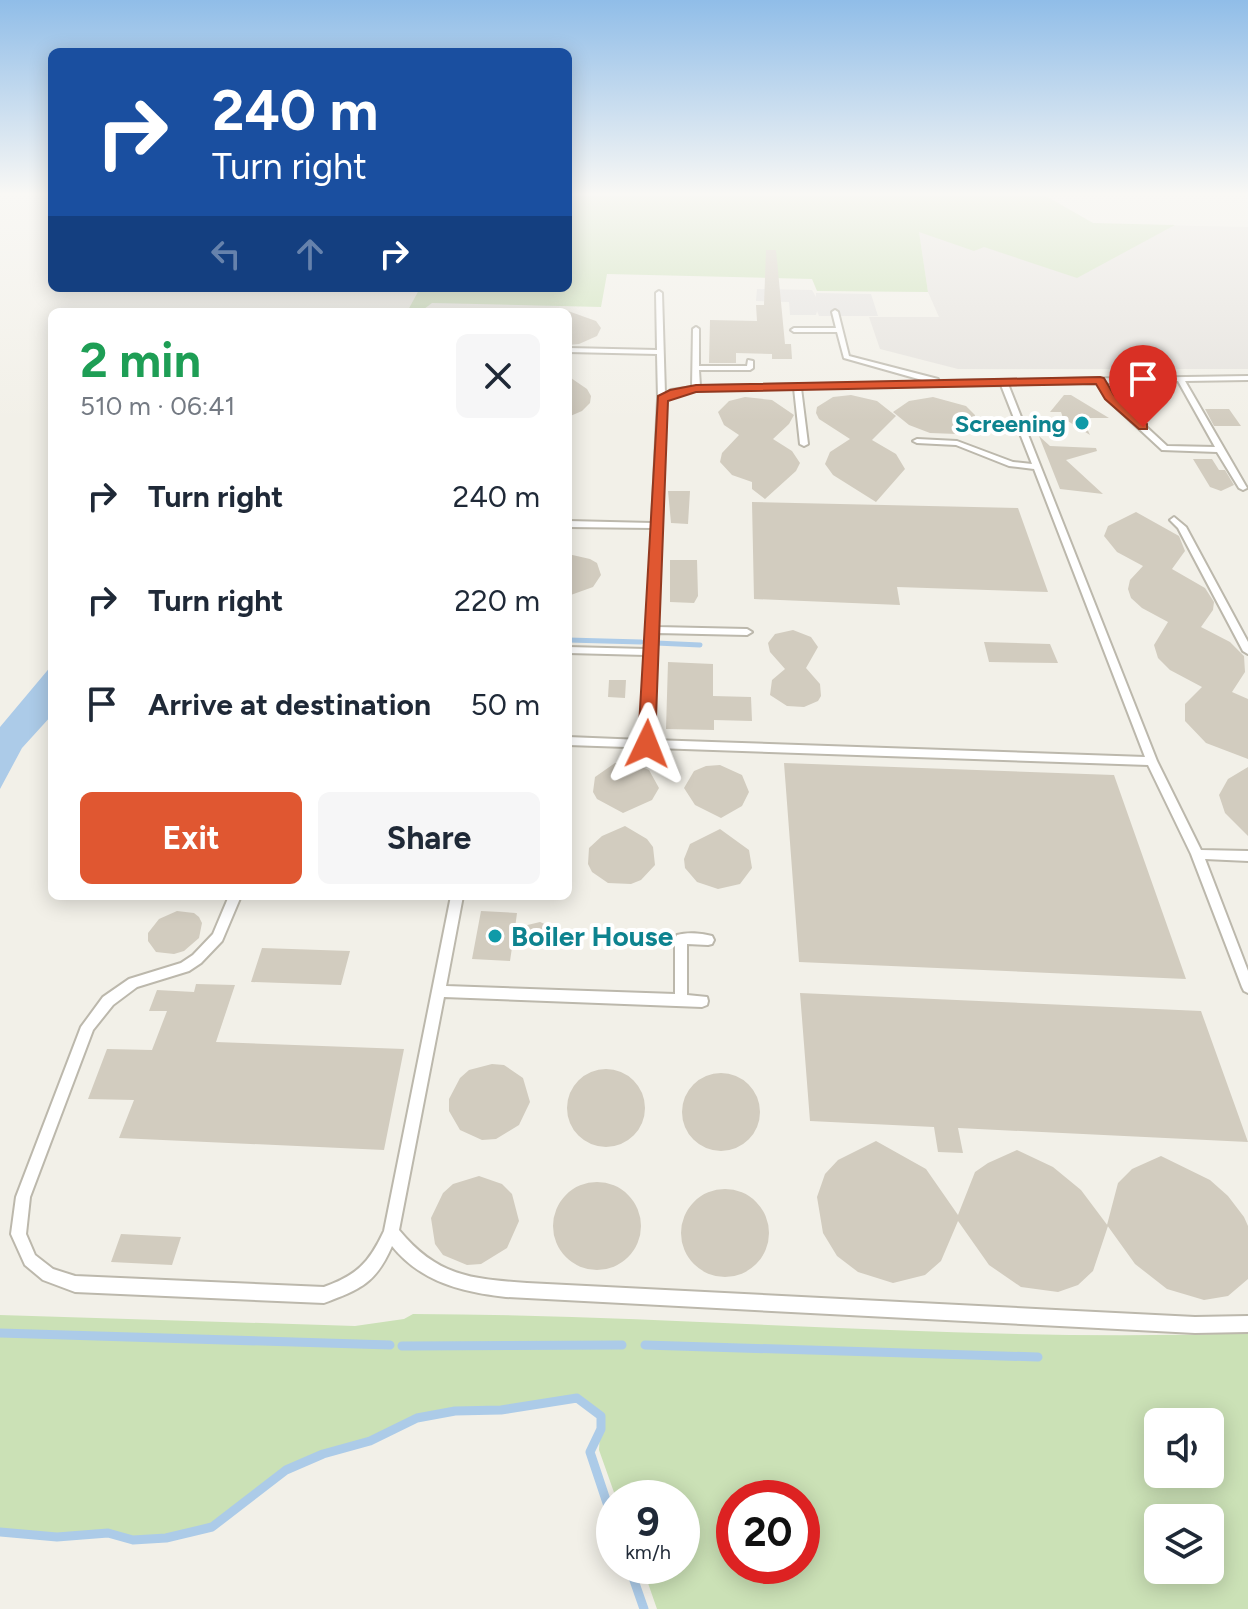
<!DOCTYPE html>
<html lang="en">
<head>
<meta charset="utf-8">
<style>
  :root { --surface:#fff; --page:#f6f6f7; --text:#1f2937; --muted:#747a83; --accent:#e05731 }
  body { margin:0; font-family:Figtree,sans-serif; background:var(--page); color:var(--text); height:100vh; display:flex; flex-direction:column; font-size:30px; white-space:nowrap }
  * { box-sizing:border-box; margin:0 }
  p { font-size:26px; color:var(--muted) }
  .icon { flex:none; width:44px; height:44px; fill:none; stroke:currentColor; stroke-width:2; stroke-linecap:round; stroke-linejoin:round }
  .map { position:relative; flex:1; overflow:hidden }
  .drawer { position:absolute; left:48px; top:308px; width:524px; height:592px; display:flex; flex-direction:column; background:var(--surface); border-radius:12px; box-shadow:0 4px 20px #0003 }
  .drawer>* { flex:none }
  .guide { position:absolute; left:48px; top:48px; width:524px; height:244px; border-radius:12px; box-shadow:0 4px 20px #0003; background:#1a4fa0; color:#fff; overflow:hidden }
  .controls { position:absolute; left:1144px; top:1408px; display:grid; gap:16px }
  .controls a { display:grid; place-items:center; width:80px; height:80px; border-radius:12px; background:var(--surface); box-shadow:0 4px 20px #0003; font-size:40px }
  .speed { position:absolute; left:596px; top:1480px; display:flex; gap:16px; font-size:40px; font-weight:700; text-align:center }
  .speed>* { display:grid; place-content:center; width:104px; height:104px; border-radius:50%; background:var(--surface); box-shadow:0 4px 20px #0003; line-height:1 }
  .speed small { font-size:20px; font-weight:400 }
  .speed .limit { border:12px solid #d22; background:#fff; color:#111 }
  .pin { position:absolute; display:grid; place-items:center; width:68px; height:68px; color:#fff; margin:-82px -34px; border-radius:50% 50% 50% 0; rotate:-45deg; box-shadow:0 0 8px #0007 }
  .pin .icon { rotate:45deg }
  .me { position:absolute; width:88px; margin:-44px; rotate:2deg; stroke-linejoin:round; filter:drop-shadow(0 0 6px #0008) }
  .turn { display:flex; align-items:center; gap:28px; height:168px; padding:0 32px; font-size:36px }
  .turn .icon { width:104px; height:104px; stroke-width:2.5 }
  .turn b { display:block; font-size:56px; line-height:68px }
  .lanes { display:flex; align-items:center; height:76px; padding:0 32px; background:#0003; justify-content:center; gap:40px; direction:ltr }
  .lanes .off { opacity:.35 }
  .round { display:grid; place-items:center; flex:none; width:84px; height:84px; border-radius:12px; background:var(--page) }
  .head { display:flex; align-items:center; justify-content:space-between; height:136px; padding:0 32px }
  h1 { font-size:48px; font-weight:700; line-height:60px; color:#1e9e55 }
  .action { display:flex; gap:16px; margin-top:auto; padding:16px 32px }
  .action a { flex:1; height:92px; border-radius:12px; background:var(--accent); color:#fff; font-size:32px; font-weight:700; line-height:92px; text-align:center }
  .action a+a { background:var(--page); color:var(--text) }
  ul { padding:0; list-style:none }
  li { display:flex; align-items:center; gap:24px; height:104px; padding:0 32px }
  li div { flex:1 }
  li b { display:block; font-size:30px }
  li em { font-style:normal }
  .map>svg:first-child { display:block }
</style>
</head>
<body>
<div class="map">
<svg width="1248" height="1609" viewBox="0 0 1248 1609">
  <rect width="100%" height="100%" fill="#f2f0e8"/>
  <path fill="#e5e2dd" d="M917,220L1248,227V369H958L880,349L869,317H939L928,292Z"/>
  <path fill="#cbe1b6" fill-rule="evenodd" d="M568,196H1046L1093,223L1175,225L1077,278L984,247L974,251L919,232L928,292L817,291L812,279L607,274L601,307L432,303L420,312H407L420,288H568Z
    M413,1314C691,1315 970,1343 1248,1333V1609H657L642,1566H682V1498H616L599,1450L601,1416L589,1404L577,1398L501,1410L455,1411L417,1418L370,1441L323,1454L286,1470L212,1527L166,1538L133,1540L108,1533L57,1537L0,1532V1315L355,1326L404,1319ZM1158,1422H1210V1474H1158ZM802,1498V1566H734V1498ZM1210,1518V1570H1158V1518Z"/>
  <path fill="#e4e2df" d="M757,289L812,290L816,297V293L871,294L878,316H819L817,311L816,315H790L789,302L756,301Z"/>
  <path fill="#accbe8" d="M52,665V715L22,748L0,789V727Z"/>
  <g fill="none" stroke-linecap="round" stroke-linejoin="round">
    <path stroke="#accbe8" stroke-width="5" d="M568,640L641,642
      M656,643L700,645"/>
    <path stroke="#accbe8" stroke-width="9" d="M0,1333L390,1345
      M645,1345L1038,1357
      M402,1346L622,1345
      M0,1532L57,1537L108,1533L133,1540L166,1538L212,1527L286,1470L323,1454L370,1441L417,1418L455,1411L501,1410L577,1398L601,1416V1429L590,1452L614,1524
      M629,1566L644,1609"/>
  </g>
  <path fill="#d2ccbf" d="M766,250H776L785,344H791L792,359H772V354L736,353V363H709L710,320L757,321L756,305H764Z
    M568,311L596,321L601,328L597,336L579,344L568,345Z
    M568,376L587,389L591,396L590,403L582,411L568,417Z
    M851,395L877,401L896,416L872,440L896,454L905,469L876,502L833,475L825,464L830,452L850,439L819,419L816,413L817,407L833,397Z
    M1064,395H1071L1109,418H1082L1090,435L1063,418L1061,412H1050Z
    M745,397L772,400L794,415L789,424L773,439L792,451L800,463L796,471L765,499L752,489V482L732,475L720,462L722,453L739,435L724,425L718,412L729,401Z
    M933,397L966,406L975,415L974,424L957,434L930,433L909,425L893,412L909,401Z
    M1205,409H1229L1241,426H1214Z
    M1039,436L1050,446L1096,448L1097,451L1066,460L1103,494L1060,489Z
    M1193,459H1212L1219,470H1225L1234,485L1221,491L1210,487Z
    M668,491H690L688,524L671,523Z
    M752,502L1018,508L1048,592L897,587L900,605L754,599Z
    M1136,512L1179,536L1185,551L1172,569L1205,588L1214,602L1213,610L1201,627L1230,642L1244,656L1245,672L1232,692L1248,699V759L1206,743L1185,721V704L1202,687L1170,670L1158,658L1154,645L1168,622L1142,608L1131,598L1128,589L1130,580L1143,566L1117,552L1104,536L1108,526Z
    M568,554L590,559L597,563L601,575L593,587L568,596Z
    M670,560H697L698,596L694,603L670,602Z
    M793,630L811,637L818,647L806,668L820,684L821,696L818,701L804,707L787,706L770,695L772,680L785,669L770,652L768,643L775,634Z
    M984,642L1050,644L1058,663L989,662Z
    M668,662L713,664V696L751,697L752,721L714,720V730L666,729Z
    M609,680H626L625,698L608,697Z
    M615,763H633L649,770L659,788L652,800L623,813L597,799L593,792L595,777Z
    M784,763L1114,775L1186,979L799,962Z
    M720,765L742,775L749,792L742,806L721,818L695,805L684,788L694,771L706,766Z
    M1248,767V836L1225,813L1219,795L1228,779Z
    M625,826L647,839L653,847L655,865L641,880L631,884L608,883L592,872L588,864L589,848L602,836Z
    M720,829L749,850L752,868L740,884L718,889L697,882L685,868L684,859L690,844Z
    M177,911L194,913L199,917L202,923L199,938L184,951L174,954L156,952L148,941V933L159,919Z
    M481,911L517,913L515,928L540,922L547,925L548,934L535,941L514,934L510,961L472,959Z
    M262,948L350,951L341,985L251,982Z
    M196,984L235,985L216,1042L404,1049L384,1150L119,1138L134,1100L88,1099L107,1049L152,1050L167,1011H149L157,990L194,992Z
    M800,993L1201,1011L1248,1142L958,1128L963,1153L938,1152L934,1127L810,1121Z
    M492,1064L504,1065L523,1078L530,1102L519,1125L496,1139L482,1140L460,1130L449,1111V1099L460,1078L469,1070Z
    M567 1108a39 39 0 1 1 78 0a39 39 0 1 1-78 0Z
    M682 1112a39 39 0 1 1 78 0a39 39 0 1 1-78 0Z
    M876,1141L926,1169L958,1215L975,1172L988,1163L1017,1150L1053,1167L1081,1190L1108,1226L1093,1271L1078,1285L1058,1292L1021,1287L989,1265L958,1221L941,1261L925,1275L893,1283L858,1272L837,1256L823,1233L817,1197L825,1174L838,1160Z
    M1161,1156L1210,1180L1228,1196L1244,1217L1248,1226V1279L1228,1296L1204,1300L1167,1289L1135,1264L1107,1225L1118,1183L1132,1169Z
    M479,1176L502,1184L512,1194L519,1221L507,1248L481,1264L467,1265L443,1255L435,1244L431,1218L443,1193L453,1184Z
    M553 1226a44 44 0 1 1 88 0a44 44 0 1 1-88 0Z
    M681 1233a44 44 0 1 1 88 0a44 44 0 1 1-88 0Z
    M121,1234L181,1237L172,1265L111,1262Z"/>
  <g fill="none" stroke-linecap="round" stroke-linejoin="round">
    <defs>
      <path id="service" d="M659,291L662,293L665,394L671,390L692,387L693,329L696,327L699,329V366H747L748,360L753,361V368L750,370H699L700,386L929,382L844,358L837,332H794L791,330L794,328H836L832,312L835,310L838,312L849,356L938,379V381L1248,376V380L1185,381L1247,488L1243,490L1239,488L1217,452L1162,450L1107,399L1098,383L1008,384L1157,761L1201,850L1248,851V861L1205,859L1248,971V993L1244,991L1242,987L1191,854L1148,765L568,745V737L642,740L646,655L568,653V647L646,649L652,528L568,527V521L652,523L658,399L657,354L568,352V348L657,350L656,293ZM1178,381L1215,447L1167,446L1113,396L1105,383ZM1001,385L1032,464L1013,462L957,441L917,439L913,441L917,443L956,445L1009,466L1034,469L1145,757L652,740L657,633L747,635L752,632L747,629L657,627L666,400L676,394L696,390L794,388L800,444L804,446L808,444L801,388Z
        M1174,517L1186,527L1248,642V654L1243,651L1178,528L1170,520Z
        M229,896H241L222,941L201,963L189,971L137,987L113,1005L93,1030L30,1197L26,1234L35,1255L53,1269L75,1276L324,1287C357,1275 369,1263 384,1231L451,896H463L446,986L675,994V939L677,935C687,932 702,933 712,936L714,940L712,944L708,945L687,944V995L707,997L708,1001L707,1005L702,1007L444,997L399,1230C437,1276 470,1279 527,1283L1195,1317L1248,1316V1332L1195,1333L506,1297C462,1292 421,1282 392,1246C376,1283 361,1289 324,1303L75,1292L43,1280L25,1265L11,1234L16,1197L81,1027L103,997L129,979L181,963L193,955L213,934Z"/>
    </defs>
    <use href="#service" stroke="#bcb8ac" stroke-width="4"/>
    <use href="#service" fill="#fff" fill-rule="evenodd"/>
  </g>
  <linearGradient id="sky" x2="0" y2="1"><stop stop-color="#90bde8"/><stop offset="0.46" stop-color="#f9f8f5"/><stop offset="1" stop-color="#f9f8f5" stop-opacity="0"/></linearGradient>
  <rect width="1248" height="422" fill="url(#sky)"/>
  <path fill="#e05731" stroke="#923920" stroke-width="2" d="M1100,377L1104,378L1114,395L1147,424V429H1139L1105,399L1096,384L696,392L668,401L655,744L653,749H640L638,744L658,396L670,390L696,385Z"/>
  <g fill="#0f9aa8" stroke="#fff" stroke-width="3">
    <circle cx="1082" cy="423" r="8"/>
    <circle cx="495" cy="936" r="8"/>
  </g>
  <g text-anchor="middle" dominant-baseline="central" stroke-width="8" stroke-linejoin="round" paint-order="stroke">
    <g font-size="24" font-weight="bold" fill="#0d838f" stroke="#fff" text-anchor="end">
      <text x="1066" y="423">Screening</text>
    </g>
    <g font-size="28" font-weight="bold" fill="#0d838f" stroke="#fff" text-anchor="start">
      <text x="511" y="936">Boiler House</text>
    </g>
  </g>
</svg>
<div class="controls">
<a><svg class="icon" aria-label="sound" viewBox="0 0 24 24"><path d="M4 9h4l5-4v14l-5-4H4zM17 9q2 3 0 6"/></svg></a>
<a><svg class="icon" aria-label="layers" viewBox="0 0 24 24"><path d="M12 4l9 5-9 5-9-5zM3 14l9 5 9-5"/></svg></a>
</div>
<div class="speed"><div>9<small>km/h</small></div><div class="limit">20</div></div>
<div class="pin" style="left:1143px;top:427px;background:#d93025"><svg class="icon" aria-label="arrive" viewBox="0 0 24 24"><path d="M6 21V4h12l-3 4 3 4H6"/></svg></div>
<svg class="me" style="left:647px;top:744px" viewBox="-20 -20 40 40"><path d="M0-17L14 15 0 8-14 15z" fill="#e05731" stroke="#fff" stroke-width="4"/></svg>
<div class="guide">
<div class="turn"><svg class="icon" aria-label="right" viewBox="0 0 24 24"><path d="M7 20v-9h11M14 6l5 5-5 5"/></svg><div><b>240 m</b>Turn right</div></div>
<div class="lanes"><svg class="icon off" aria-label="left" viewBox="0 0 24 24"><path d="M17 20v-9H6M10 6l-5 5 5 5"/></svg><svg class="icon off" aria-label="ahead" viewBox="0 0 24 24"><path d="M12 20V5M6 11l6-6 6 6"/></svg><svg class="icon" aria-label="right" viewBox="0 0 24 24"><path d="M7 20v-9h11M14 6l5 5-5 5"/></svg></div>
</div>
<section class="drawer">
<div class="head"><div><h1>2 min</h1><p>510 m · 06:41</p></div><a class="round"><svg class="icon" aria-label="close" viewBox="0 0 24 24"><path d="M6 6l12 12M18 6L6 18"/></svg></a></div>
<ul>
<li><svg class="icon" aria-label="right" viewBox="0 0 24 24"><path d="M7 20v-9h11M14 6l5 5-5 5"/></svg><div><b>Turn right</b></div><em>240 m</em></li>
<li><svg class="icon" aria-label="right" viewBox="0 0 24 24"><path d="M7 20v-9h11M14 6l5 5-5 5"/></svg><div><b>Turn right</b></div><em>220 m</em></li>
<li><svg class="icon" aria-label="arrive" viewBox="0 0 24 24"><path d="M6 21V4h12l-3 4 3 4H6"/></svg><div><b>Arrive at destination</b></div><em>50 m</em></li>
</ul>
<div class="action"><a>Exit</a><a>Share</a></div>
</section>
</div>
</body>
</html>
